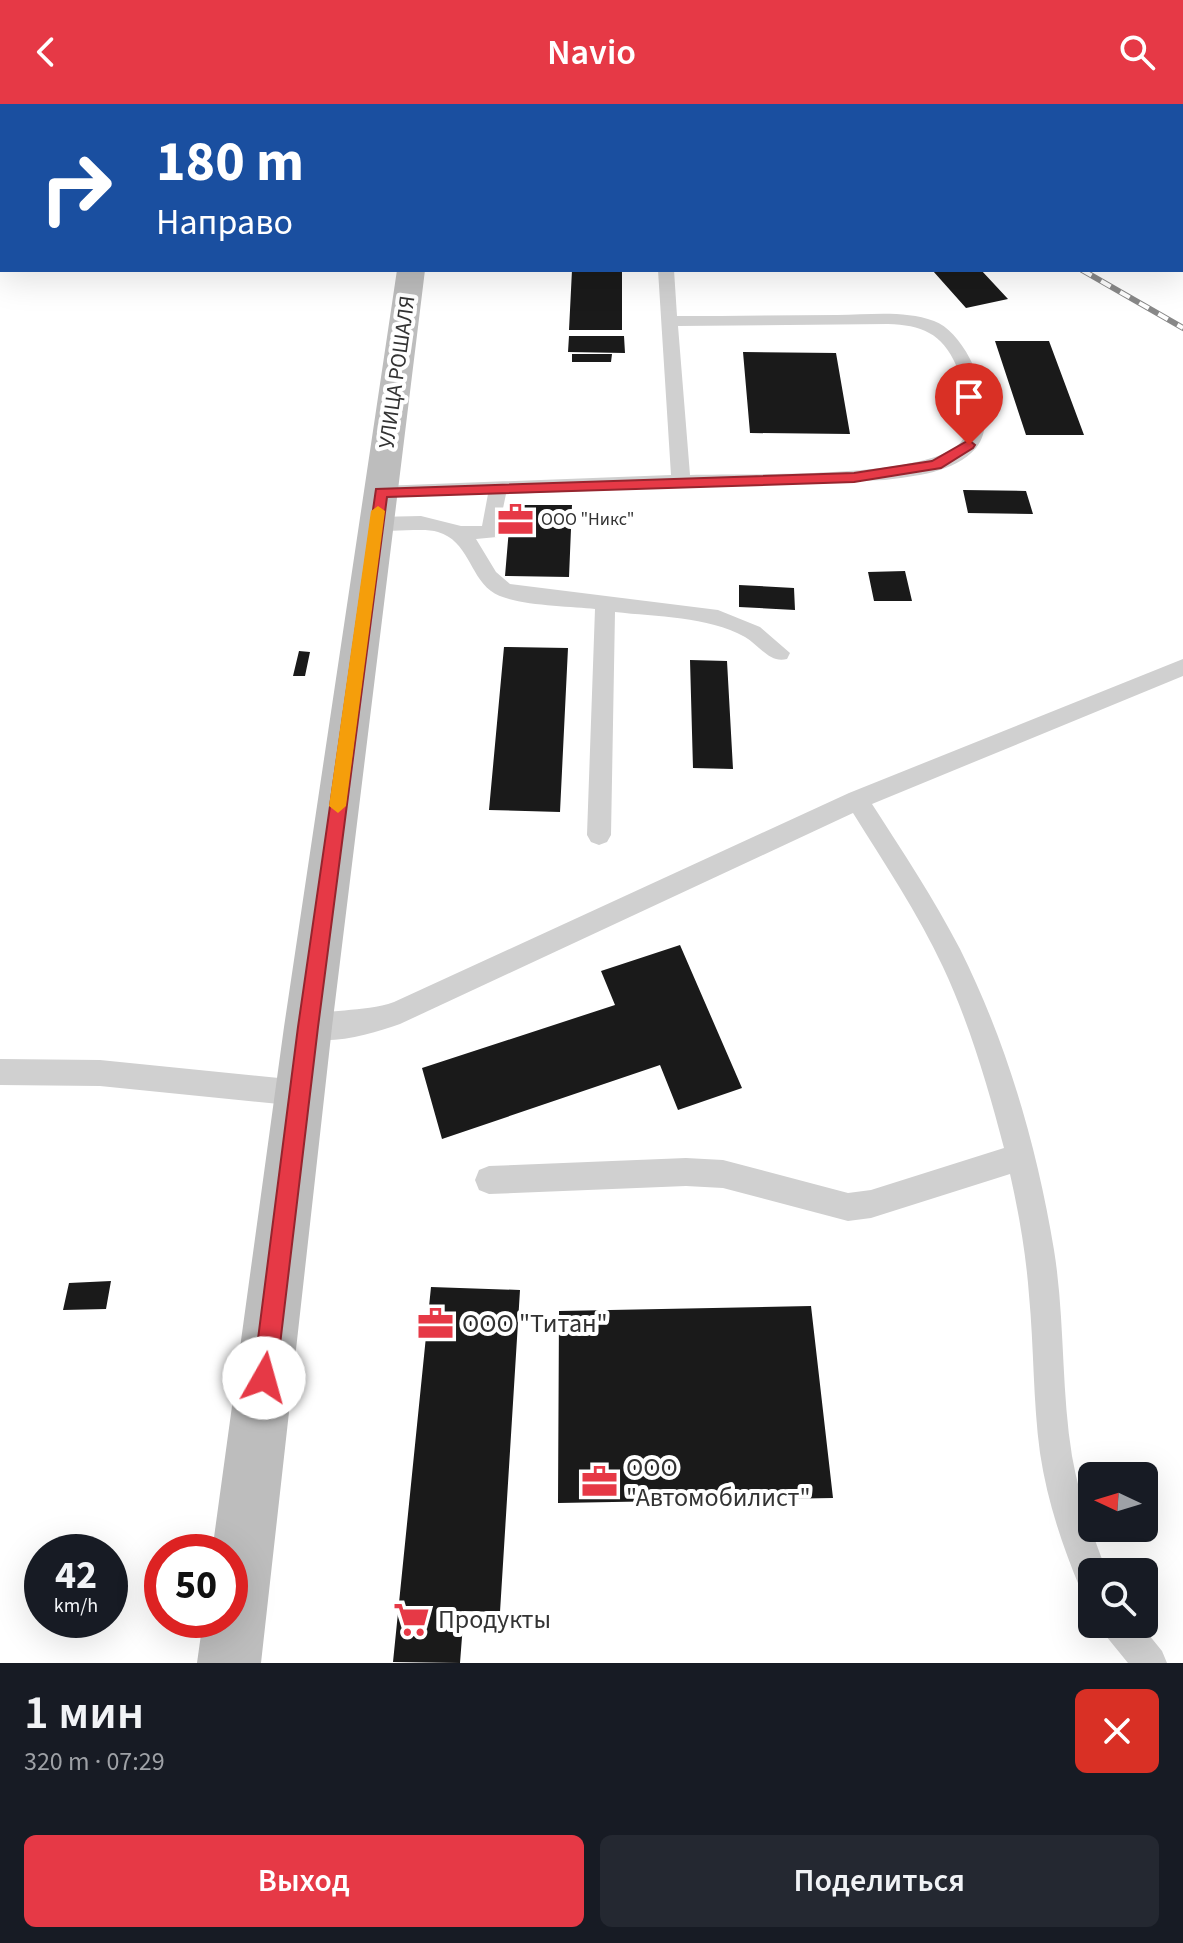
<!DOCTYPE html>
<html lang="ru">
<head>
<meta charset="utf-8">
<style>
  :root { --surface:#171b24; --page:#242831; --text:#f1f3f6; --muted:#9ea1a6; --accent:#e63946 }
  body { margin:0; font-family:"Source Sans 3",sans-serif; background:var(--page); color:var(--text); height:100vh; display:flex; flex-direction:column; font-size:30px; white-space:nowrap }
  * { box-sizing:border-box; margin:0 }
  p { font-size:26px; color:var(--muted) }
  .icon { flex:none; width:44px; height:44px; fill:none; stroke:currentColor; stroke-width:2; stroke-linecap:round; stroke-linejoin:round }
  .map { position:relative; height:1559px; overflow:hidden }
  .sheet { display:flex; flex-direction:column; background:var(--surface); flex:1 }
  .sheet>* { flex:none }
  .hud { position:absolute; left:0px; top:0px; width:1184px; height:168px; box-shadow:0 8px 32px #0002; background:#1a4fa0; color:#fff; overflow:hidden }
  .needle { width:52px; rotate:274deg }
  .fabs { position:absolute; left:1078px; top:1358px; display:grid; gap:16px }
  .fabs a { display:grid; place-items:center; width:80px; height:80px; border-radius:12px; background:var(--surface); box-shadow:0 8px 32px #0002; font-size:40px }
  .speed { position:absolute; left:24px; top:1430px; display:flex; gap:16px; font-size:40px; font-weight:700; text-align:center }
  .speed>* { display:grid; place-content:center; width:104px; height:104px; border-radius:50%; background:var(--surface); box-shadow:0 8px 32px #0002; line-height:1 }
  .speed small { font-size:20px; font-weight:400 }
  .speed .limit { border:12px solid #d22; background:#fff; color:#111 }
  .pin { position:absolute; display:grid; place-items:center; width:68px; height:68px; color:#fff; margin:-82px -34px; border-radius:50% 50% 50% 0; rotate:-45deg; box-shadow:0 0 8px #0007 }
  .pin .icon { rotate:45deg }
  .me { position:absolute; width:88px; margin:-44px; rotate:7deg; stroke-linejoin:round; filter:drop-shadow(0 0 6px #0008) }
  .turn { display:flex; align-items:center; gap:28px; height:168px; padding:0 24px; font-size:36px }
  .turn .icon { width:104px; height:104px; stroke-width:2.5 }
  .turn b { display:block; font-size:56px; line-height:68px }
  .round { display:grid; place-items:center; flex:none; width:84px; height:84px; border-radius:12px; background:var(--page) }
  .overview { display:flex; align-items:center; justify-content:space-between; height:136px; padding:0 24px }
  h1 { font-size:48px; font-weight:600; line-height:60px }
  .cta { display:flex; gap:16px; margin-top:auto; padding:16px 24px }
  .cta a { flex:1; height:92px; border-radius:12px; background:var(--accent); color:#fff; font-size:32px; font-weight:600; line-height:92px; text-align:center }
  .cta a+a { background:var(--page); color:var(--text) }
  header { display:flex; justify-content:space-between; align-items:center; height:104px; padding:0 24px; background:var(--accent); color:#fff; font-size:36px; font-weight:600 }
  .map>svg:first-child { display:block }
</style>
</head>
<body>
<header><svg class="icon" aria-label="back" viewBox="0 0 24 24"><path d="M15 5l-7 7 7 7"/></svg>Navio<svg class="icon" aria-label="search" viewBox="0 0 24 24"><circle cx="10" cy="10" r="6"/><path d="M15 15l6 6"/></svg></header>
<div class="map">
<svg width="1183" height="1559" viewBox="0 0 1183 1559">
  <rect width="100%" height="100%" fill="#fff"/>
  <path fill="#1a1a1a" d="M572,166H622V226H569Z
    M936,166H981L1008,195L966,204L933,167Z
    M569,232H624L625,249L568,248Z
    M995,237H1049L1084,331H1026Z
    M743,248L836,249L850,330L750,329Z
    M572,250H612L611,258H572Z
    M963,386L1026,387L1033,410L968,409Z
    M511,401H572L569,473L505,472Z
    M905,467L912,497H874L868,468Z
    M739,481L794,484L795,506L739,503Z
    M504,543L568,544L560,708L489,706Z
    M299,547L310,548L305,572H293Z
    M690,556L727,557L733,665L693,664Z
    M680,841L742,984L678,1006L660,961L442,1035L422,964L615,901L601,867Z
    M111,1177L106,1205L63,1206L69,1179Z
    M431,1183L520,1186L500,1508L464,1507L460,1559L393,1558Z
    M811,1202L833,1394L558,1399L559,1207Z"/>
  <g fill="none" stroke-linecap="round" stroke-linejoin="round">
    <path fill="#d0d0d0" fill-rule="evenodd" d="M658,166H674L677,212C731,212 784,211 837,211C869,211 903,206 934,217C970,230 1002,313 976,344C954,369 915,372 885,376L506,390L497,433L476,435L496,468L510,480L718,506L760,523L790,549L787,555C770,560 759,541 745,533C707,512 657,513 615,508L611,731L607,738L599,741L591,738L587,731L595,505C569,502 510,502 491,487C469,470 468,437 438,428C420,422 376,433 366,420L376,413L421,412L461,422H482L488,390L374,392L372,388L381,382L671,371ZM888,220C921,221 942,229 956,261C964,281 977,318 961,338C929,376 743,369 690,371L678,222Z
      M1183,555V572L872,700C903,748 934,795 960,845C1007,939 1037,1043 1054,1146C1065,1214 1061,1284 1072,1352C1079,1392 1092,1430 1107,1468H1092V1489L1080,1484C1062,1441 1047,1396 1040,1349C1033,1297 1034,1244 1029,1191C1026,1150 1019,1110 1010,1070L871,1114L848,1117L723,1084L686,1082L489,1090L479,1086L475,1076L479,1066L489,1062L686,1054L723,1056L848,1089L871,1086L1004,1044C988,983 970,921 943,863C918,809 884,759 853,709L400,920C372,930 328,943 299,932L295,923L299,914C325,904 363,909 394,898L849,689Z
      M0,955L100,956L299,976L308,980L312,989L308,998L299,1002L100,982L0,981Z
      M1101,1520H1140L1162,1547L1167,1559H1128L1106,1532Z"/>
    <path fill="#bdbdbd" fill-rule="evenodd" d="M422,0H446V2H422Z
      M397,166H425L332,923L261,1559H197L203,1516H230V1448H212L284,923Z"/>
    <defs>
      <path id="rail" d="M1082,166L1183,224"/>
    </defs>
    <use href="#rail" stroke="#888" stroke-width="6"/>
    <use href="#rail" stroke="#fff" stroke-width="4" stroke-dasharray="11" stroke-linecap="butt"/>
  </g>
  <path fill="#e63946" stroke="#96252e" stroke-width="2" d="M969,336L975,341L973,344L941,364L854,378L387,393L318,923L276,1274L272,1282L264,1286L256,1282L253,1274L298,923L376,385L854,369L932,357Z"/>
  <path fill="#f59e0b" d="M378,402L385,407L346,702L338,709L329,702L371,407Z"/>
  <defs>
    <symbol id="office-bare" viewBox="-9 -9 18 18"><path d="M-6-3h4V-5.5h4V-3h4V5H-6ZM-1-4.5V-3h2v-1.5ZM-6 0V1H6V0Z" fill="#e63946" stroke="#fff" stroke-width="2.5" paint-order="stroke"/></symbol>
    <symbol id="supermarket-bare" viewBox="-9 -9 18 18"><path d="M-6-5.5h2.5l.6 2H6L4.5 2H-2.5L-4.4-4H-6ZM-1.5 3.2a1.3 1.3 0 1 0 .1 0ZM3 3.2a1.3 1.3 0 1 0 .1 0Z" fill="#e63946" stroke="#fff" stroke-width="2.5" paint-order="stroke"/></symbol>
  </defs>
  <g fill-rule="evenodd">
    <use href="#office-bare" x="490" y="390" width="51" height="51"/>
    <use href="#office-bare" x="410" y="1194" width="51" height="51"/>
    <use href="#office-bare" x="574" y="1352" width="51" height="51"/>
    <use href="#supermarket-bare" x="386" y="1490" width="51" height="51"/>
  </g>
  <g text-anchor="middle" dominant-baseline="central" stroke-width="8" stroke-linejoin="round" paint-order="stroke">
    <g font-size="18" fill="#333" stroke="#fff" text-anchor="start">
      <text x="541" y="415">ООО "Никс"</text>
    </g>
    <g font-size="22" fill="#333" stroke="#fff">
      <text transform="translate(397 268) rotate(-82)">УЛИЦА РОШАЛЯ</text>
    </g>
    <g font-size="26" fill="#333" stroke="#fff" text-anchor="start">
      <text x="462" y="1219">ООО "Титан"</text>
      <text x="626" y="1363">ООО<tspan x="626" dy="30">"Автомобилист"</tspan></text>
      <text x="438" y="1515">Продукты</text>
    </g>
  </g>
</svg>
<div class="fabs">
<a><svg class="needle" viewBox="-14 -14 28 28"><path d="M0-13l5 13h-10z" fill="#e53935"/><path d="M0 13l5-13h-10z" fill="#9ea1a6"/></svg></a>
<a><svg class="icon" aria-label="search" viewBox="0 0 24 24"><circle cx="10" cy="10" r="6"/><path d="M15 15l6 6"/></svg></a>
</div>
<div class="speed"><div>42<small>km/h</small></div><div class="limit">50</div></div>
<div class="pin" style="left:969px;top:341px;background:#d93025"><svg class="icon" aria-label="arrive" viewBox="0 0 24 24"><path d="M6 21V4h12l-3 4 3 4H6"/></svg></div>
<svg class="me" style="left:264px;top:1274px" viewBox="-20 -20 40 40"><circle r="19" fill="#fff"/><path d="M0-13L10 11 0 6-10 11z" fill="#e63946"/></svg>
<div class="hud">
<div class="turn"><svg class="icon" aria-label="right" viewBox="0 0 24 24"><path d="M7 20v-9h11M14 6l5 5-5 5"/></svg><div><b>180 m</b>Направо</div></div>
</div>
</div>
<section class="sheet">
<div class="overview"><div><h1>1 мин</h1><p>320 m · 07:29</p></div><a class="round" style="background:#d93025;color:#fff"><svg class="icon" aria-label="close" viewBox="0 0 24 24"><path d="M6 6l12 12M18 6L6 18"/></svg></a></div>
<div class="cta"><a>Выход</a><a>Поделиться</a></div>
</section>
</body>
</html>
